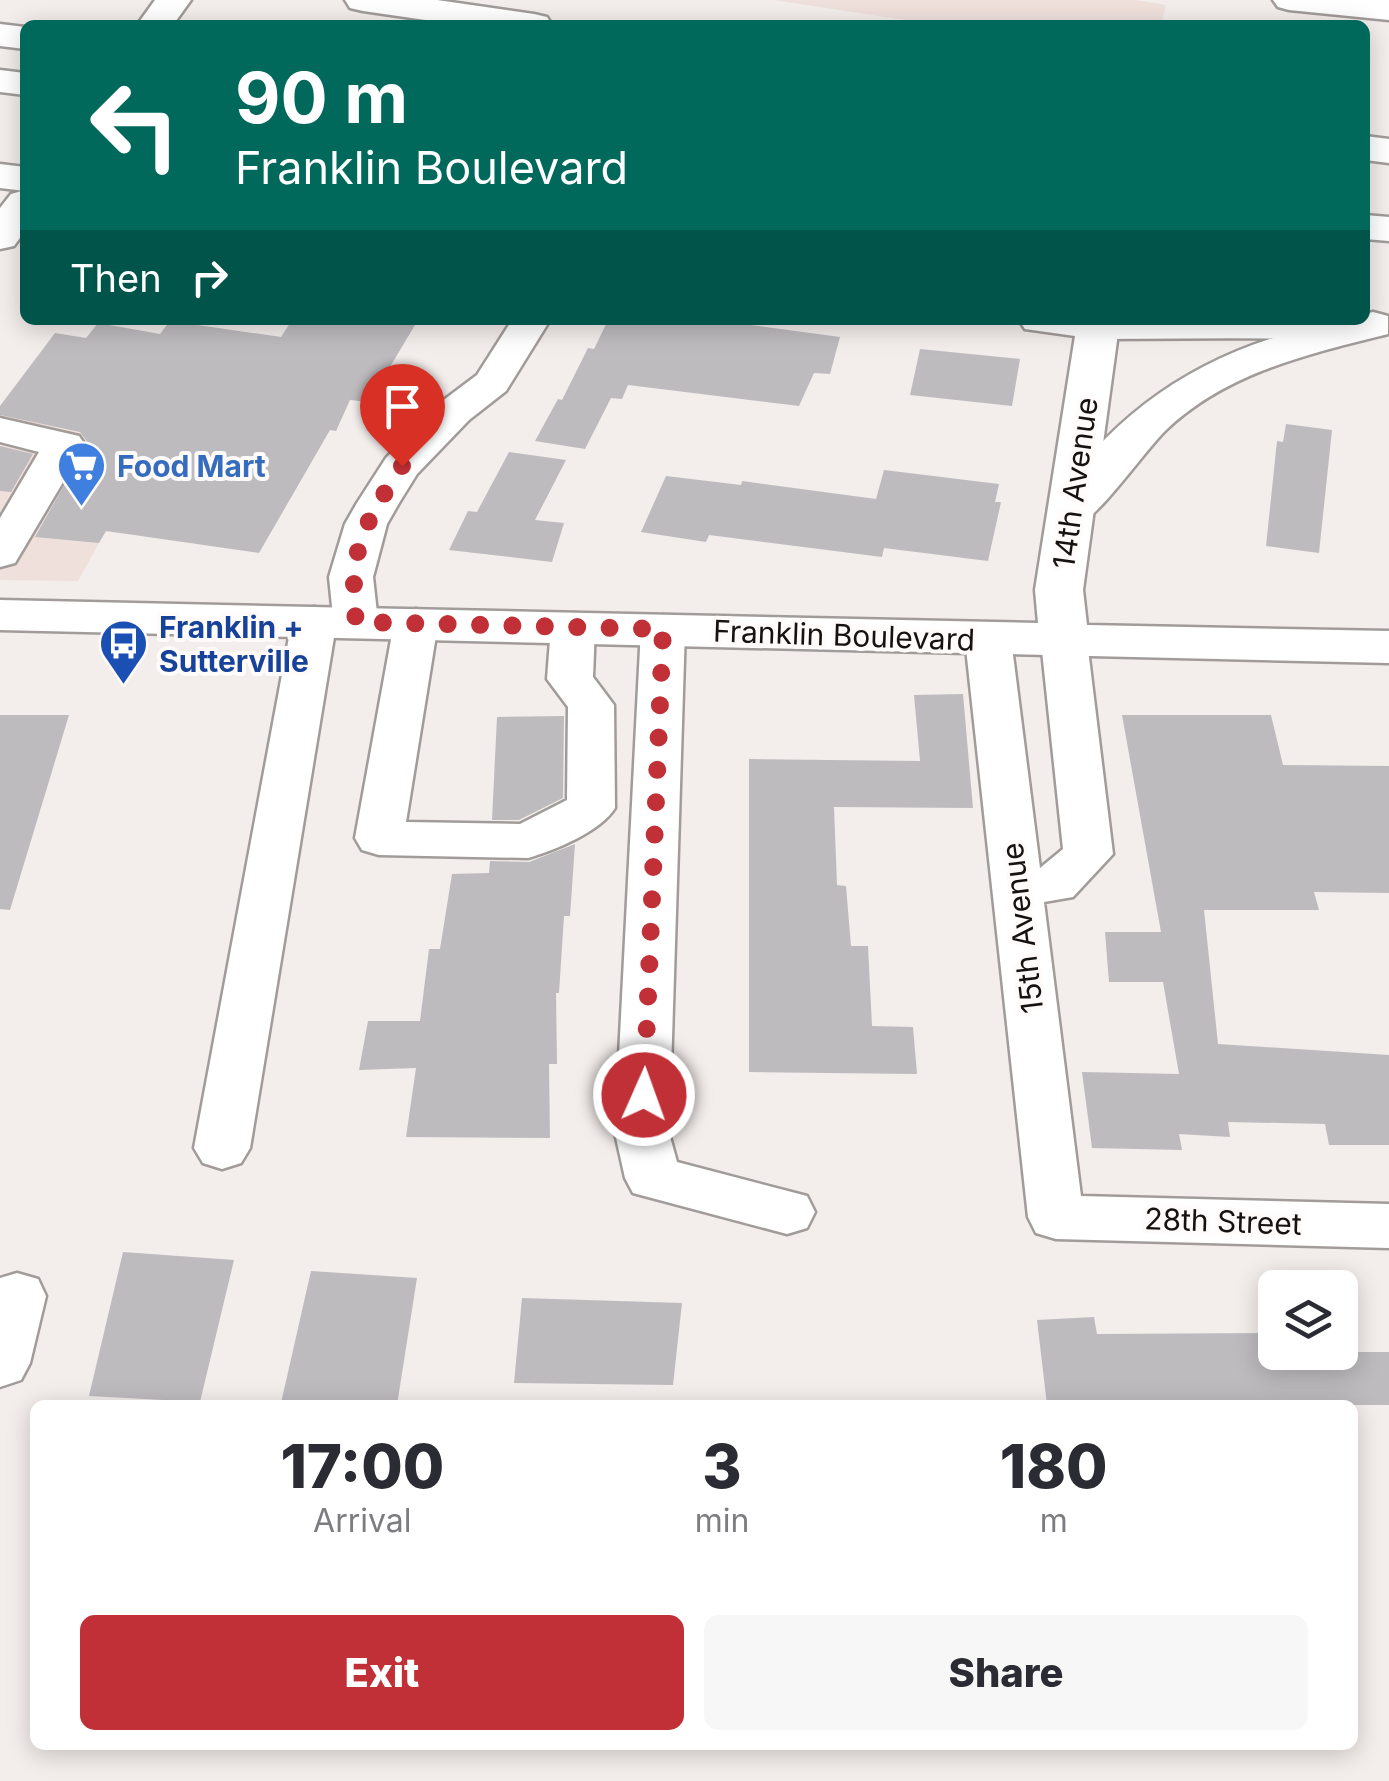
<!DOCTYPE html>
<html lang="en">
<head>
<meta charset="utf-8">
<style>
  :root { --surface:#fff; --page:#f7f7f7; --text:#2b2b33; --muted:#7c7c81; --accent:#c03036 }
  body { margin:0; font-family:Inter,sans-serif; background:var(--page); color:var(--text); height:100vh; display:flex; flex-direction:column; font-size:38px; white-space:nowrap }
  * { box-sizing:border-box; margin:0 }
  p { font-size:32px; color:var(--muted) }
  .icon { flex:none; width:55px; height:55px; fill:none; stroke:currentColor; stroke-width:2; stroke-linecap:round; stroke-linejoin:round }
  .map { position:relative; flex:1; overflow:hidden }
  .side { position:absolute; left:30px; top:1400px; width:1328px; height:350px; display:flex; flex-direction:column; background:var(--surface); border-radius:15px; box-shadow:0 5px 25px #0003 }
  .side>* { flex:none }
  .guide { position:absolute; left:20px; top:20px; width:1350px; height:305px; border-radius:15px; box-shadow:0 5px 25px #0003; background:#00695c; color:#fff; overflow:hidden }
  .fabs { position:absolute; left:1258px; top:1270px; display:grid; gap:20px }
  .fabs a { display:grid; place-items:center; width:100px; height:100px; border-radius:15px; background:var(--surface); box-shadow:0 5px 25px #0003; font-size:50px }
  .pin { position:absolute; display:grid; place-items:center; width:85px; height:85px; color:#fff; margin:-102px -42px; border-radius:50% 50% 50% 0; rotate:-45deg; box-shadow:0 0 10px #0007 }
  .pin .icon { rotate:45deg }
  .me { position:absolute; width:110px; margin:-55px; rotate:2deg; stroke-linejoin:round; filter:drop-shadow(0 0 8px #0008) }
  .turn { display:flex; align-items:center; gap:35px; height:210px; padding:0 50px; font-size:45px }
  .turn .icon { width:130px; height:130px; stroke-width:2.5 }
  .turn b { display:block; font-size:70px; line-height:85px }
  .then { display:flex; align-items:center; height:95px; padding:0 50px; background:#0003; gap:20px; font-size:38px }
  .eta { display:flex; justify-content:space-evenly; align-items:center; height:170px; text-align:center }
  .eta b { font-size:60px; font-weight:800; line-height:70px }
  .action { display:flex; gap:20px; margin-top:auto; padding:20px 50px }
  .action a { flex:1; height:115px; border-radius:15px; background:var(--accent); color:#fff; font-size:40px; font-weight:800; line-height:115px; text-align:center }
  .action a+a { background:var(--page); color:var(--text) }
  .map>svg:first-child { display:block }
</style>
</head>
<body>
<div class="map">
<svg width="1389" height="1781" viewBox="0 0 1389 1781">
  <rect width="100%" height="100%" fill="#f3edeb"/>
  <path fill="#efe0dc" d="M774,0H1135L1166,5L1161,25H937Z
    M0,411L159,434L78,581L0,580Z"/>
  <path fill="#bebbbf" d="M292,320L351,324L354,320H418L369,402L350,400L336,431L330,430L259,553L106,531L99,543L35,537L88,443L80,432L0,415V406L55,333L86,338L98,323L160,334L170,321L281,337Z
    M608,320H715L840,337L830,374L814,373L799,406L628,385L622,399L611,398L585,449L535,441L558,399L562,400L588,348L594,349Z
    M920,349L1020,359L1012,406L910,395Z
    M1286,424L1332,430L1319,553L1266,546L1277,441L1283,442Z
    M0,446L33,454L11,492L0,491Z
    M509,452L566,460L535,520L564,523L552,562L449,550L468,511L477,512Z
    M884,470L999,484L995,502H1001L988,561L884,548L882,557L709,535L706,542L641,532L666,476L741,485L742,481L876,499Z
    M963,694L973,808L834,807L837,885L846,886L851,946H868L872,1026L913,1027L917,1074L749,1072V759L920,761L914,695Z
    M0,715H69L10,910L0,909Z
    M1122,715H1271L1283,765L1389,766V893L1314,892L1319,910H1204L1218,1044L1389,1055V1145H1329L1325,1124L1228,1122L1230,1137L1179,1134L1182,1150L1092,1148L1082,1072L1179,1074L1163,982H1109L1105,932H1161Z
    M564,716L563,798L519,820H492L497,717Z
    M575,844L570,916H564L559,993H556L557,1064H549L550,1138L406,1137L416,1068L359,1070L368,1021H420L429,949H440L452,874L489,873L490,861L529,862Z
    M123,1252L234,1260L200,1402L89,1396Z
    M311,1271L417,1278L397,1405L281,1403Z
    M522,1298L682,1303L673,1385L514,1383Z
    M1094,1317L1097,1334L1275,1333V1352H1389V1405H1047L1037,1320Z"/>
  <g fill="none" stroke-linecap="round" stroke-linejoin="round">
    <defs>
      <path id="minor" d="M1273,0H1389V20L1289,10L1278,7Z
        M512,320H550L506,391L469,420L417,474L399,503L387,524L373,577L378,622L372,632L356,636L340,632L336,625L250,1148L241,1163L222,1169L203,1163L194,1148L292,621L298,611L314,607L330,611L333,616L329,577L345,524L357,503L386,458L441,402L477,375Z
        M0,418L79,436L85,445L15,563L0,567V518L39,452L0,442Z
        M416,609L432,613L438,623L406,822L520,824L567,800L568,707L547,679L551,627L557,617L573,613L589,617L595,627L593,677L614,705L615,808C600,832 555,850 528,858L379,855L362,850L355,838L394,623L400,613Z
        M663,615L679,619L685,629L669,1133L677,1162L807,1196L815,1212L807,1228L787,1234L633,1193L625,1178L615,1133L641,629L647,619Z
        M988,625L1004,629L1011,639L1040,868L1063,849L1041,641L1048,631L1064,627L1080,631L1087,641L1113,854L1073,897L1044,902L1081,1196L1389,1204V1248L1056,1239L1036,1233L1028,1217L965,639L972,629Z
        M17,1273L38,1279L46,1296L30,1363L21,1380L0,1387V1278Z"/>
      <path id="major" d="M155,0H191L173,25H137Z
        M25,190V231L14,246L0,249V208L11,194Z
        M1019,320H1115L1119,326L1083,590L1087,625L1389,631V663L0,630V600L1038,623L1035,590L1075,336L1025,329Z"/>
      <path id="highway" d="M345,0H437L534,14L547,17L552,25H460L363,11L350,8Z
        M0,24L25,27V49L0,46Z
        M0,70L25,73V95L0,92Z
        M1365,136L1389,139V163L1365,160Z
        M0,164L25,167V191L0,188Z
        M1365,215L1389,217V241L1365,239Z
        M1373,312L1388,316V334C1309,354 1227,372 1166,430C1147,448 1102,512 1084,520C1074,524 1065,522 1054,519L1048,509C1105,425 1176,369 1273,338L1098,339L1083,335L1077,326L1081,320H1323L1326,324L1365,320V314Z"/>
    </defs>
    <use href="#minor" stroke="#a19c9a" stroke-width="5"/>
    <use href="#major" stroke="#a19c9a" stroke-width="5"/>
    <use href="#highway" stroke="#a19c9a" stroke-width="5"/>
    <use href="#minor" fill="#fff" fill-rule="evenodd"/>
    <use href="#major" fill="#fff" fill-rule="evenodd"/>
    <use href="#highway" fill="#fff" fill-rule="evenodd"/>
  </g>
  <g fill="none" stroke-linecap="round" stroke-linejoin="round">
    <path stroke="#c03036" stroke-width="18" stroke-dasharray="0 32.4" d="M402,466C363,526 348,550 356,622L663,629L644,1095"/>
  </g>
  <defs>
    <symbol id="supermarket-pin" viewBox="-11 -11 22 30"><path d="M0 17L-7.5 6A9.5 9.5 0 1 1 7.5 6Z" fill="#3f7fe0" stroke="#fefbfa"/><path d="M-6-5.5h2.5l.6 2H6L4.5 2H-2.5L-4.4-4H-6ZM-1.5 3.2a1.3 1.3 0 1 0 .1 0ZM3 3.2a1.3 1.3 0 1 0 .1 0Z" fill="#fff"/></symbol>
    <symbol id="bus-pin" viewBox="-11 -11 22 30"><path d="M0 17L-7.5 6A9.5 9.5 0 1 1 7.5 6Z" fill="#1a4fb4" stroke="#fefbfa"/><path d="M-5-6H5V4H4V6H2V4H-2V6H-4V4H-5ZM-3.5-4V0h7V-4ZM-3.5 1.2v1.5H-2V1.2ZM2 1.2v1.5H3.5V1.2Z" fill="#fff"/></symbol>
  </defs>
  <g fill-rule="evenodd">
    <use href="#supermarket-pin" x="54" y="438" width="55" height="75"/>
    <use href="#bus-pin" x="96" y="616" width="55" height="75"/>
  </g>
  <g text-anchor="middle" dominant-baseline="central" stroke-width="8" stroke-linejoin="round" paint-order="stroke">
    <g font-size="30" font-weight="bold" fill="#366cbe" stroke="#fefbfa" text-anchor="start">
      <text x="117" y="466">Food Mart</text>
    </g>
    <g font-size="30" fill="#151312" stroke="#fefbfa">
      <text transform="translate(1075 483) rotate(-82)">14th Avenue</text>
      <text transform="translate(844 635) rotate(2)">Franklin Boulevard</text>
      <text transform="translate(1022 928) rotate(-97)">15th Avenue</text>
      <text transform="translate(1223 1221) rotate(2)">28th Street</text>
    </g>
    <g font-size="30" font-weight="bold" fill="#164399" stroke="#fefbfa" text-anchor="start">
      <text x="159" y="627">Franklin +<tspan x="159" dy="34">Sutterville</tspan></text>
    </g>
  </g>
</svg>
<div class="fabs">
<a><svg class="icon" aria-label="layers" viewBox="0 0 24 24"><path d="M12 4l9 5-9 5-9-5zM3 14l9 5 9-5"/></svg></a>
</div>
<div class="pin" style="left:402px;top:466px;background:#d93025"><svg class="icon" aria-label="arrive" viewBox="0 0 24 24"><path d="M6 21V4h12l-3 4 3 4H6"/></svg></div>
<svg class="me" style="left:644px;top:1095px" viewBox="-20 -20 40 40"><circle r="17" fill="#c03036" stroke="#fff" stroke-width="3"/><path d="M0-11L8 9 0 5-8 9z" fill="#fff"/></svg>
<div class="guide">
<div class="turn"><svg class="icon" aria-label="left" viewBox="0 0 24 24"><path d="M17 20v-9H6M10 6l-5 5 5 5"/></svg><div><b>90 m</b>Franklin Boulevard</div></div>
<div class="then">Then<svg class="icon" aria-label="right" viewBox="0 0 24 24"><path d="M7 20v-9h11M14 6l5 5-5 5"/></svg></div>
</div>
<section class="side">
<div class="eta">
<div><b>17:00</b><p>Arrival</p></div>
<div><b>3</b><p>min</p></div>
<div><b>180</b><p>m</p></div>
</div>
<div class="action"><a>Exit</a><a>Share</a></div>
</section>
</div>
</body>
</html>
